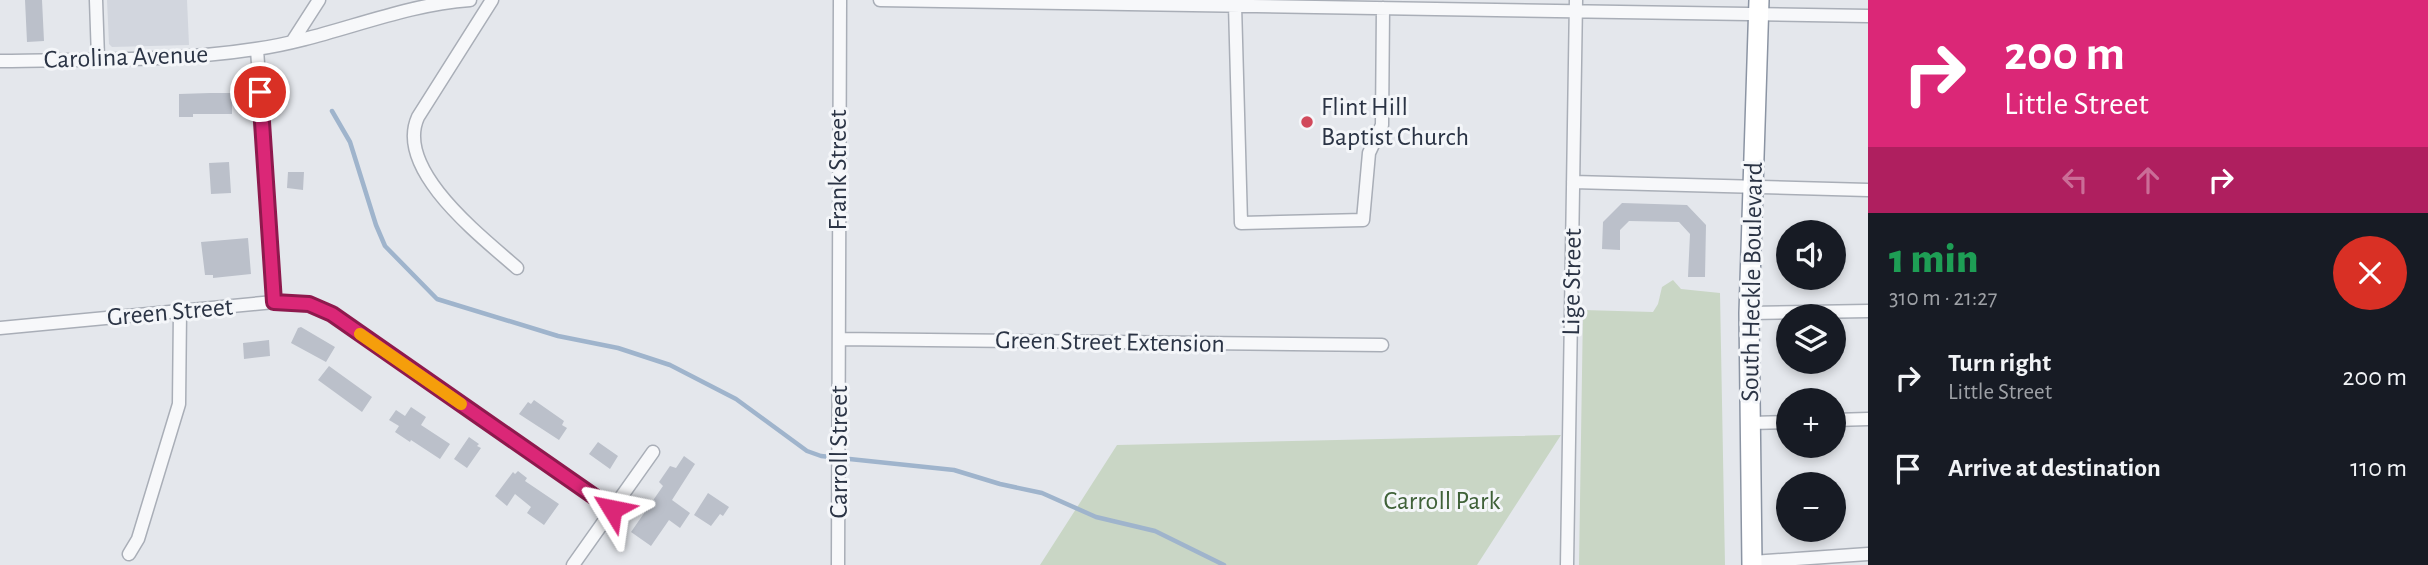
<!DOCTYPE html>
<html lang="en">
<head>
<meta charset="utf-8">
<style>
  :root { --surface:#171b24; --page:#20242c; --text:#f1f3f6; --muted:#9ea1a6 }
  body { margin:0; font-family:"Alegreya Sans",sans-serif; background:var(--page); color:var(--text); height:100vh; display:flex; flex-direction:column; font-size:26px; white-space:nowrap }
  * { box-sizing:border-box; margin:0 }
  p { font-size:23px; color:var(--muted) }
  .icon { flex:none; width:38px; height:38px; fill:none; stroke:currentColor; stroke-width:2; stroke-linecap:round; stroke-linejoin:round }
  .map { position:relative; flex:1; overflow:hidden }
  .drawer { display:flex; flex-direction:column; background:var(--surface); width:560px }
  .drawer>* { flex:none }
  .banner { background:#db2777; color:#fff; overflow:hidden }
  .fabs { position:absolute; left:1776px; top:220px; display:grid; gap:14px }
  .fabs a { display:grid; place-items:center; width:70px; height:70px; border-radius:50%; background:var(--surface); box-shadow:0 4px 10px #0003; font-size:35px }
  .pin { position:absolute; display:grid; place-items:center; width:60px; height:60px; color:#fff; margin:-30px; border:4px solid #fff; border-radius:50%; box-shadow:0 2px 7px #0007 }
  .me { position:absolute; width:77px; margin:-38px; rotate:305deg; stroke-linejoin:round; filter:drop-shadow(0 0 5px #0008) }
  .turn { display:flex; align-items:center; gap:24px; height:147px; padding:0 21px; font-size:32px }
  .turn .icon { width:91px; height:91px; stroke-width:2.5 }
  .turn b { display:block; font-size:49px; line-height:60px }
  .lanes { display:flex; align-items:center; height:66px; padding:0 21px; background:#0003; justify-content:center; gap:35px; direction:ltr }
  .lanes .off { opacity:.35 }
  .round { display:grid; place-items:center; flex:none; width:74px; height:74px; border-radius:37px; background:var(--page) }
  .summary { display:flex; align-items:center; justify-content:space-between; height:119px; padding:0 21px }
  h1 { font-size:42px; font-weight:800; line-height:52px; color:#1e9e55 }
  ul { padding:0; list-style:none }
  li { display:flex; align-items:center; gap:21px; height:91px; padding:0 21px }
  li div { flex:1 }
  li b { display:block; font-size:26px }
  li em { font-style:normal }
  main { display:flex; flex:1; min-height:0 }
  .map>svg:first-child { display:block }
</style>
</head>
<body>
<main>
<div class="map">
<svg width="1868" height="565" viewBox="0 0 1868 565">
  <rect width="100%" height="100%" fill="#e4e7ec"/>
  <path fill="#d2d6de" d="M107,0H187L189,45L112,47L109,44Z"/>
  <path fill="#c9d6c5" d="M1673,280L1681,289L1720,293L1725,565H1579L1583,310L1653,312L1658,304L1662,287Z
    M1561,435L1477,565H1040L1117,445Z"/>
  <g fill="none" stroke-linecap="round" stroke-linejoin="round">
    <path stroke="#9fb4cc" stroke-width="4.5" d="M332,111L350,142L376,225L385,246L437,299L558,336L618,348L670,365L736,399L807,451L821,456L954,470L1000,484L1042,493L1096,517L1155,531L1224,565"/>
  </g>
  <path fill="#bbc0ca" d="M25,0H42L44,41L27,42Z
    M210,93H232V114H193V117H179V94Z
    M229,162L231,193L211,194L209,163Z
    M288,172H304L303,190L287,188Z
    M1622,203L1687,205L1706,225L1705,277H1688L1690,234L1679,222L1629,221L1620,230V250L1602,249L1603,222Z
    M248,238L251,274L213,278V275H205L201,242Z
    M301,327L335,347L326,362L291,343L298,328Z
    M269,340L270,356L244,359L243,343Z
    M329,366L372,397L362,412L318,380Z
    M534,400L564,421L562,425L567,428L559,440L519,414L528,402L531,404Z
    M411,407L426,417L421,425L450,444L440,459L411,440L410,442L395,432L399,426L389,420L396,410L405,416Z
    M469,437L479,444L477,446L481,448L467,468L454,459Z
    M598,442L618,456L610,469L589,454Z
    M684,456L695,464L672,500L690,513L680,528L669,520L651,546L631,532L663,486L659,482L670,466L676,468Z
    M518,471L527,478L525,481L559,504L544,525L527,513L531,507L515,494L507,506L495,496L513,472L515,474Z
    M708,493L729,507L723,516L720,514L711,526L694,515Z"/>
  <g fill="none" stroke-linecap="round" stroke-linejoin="round">
    <defs>
      <path id="minor" d="M96,0L98,58
        M492,0L418,117C394,170 482,237 517,268
        M880,0L1868,16
        M1235,5L1241,223L1363,220L1369,153L1382,125L1383,8
        M292,42L319,0
        M257,49L274,302
        M0,61C85,59 172,62 256,49C328,39 397,5 470,0
        M1573,182L1868,190
        M1749,313L1868,311
        M0,328L274,302L309,304L332,314L612,509
        M839,339L1382,345
        M1834,420L1868,419
        M1750,423L1788,422
        M129,554L138,539L179,404L180,311
        M1752,562L1868,554
        M573,565L653,452
        M838,565L840,0
        M1567,565L1576,0"/>
      <path id="highway" d="M1752,565L1749,313L1759,0"/>
    </defs>
    <use href="#minor" stroke="#a9aeb7" stroke-width="15"/>
    <use href="#highway" stroke="#8b94a3" stroke-width="22"/>
    <use href="#minor" stroke="#f7f8fa" stroke-width="12"/>
    <use href="#highway" stroke="#fff" stroke-width="19"/>
  </g>
  <g fill="none" stroke-linecap="round" stroke-linejoin="round">
    <defs>
      <path id="route" d="M260,92L274,302L309,304L332,314L612,509"/>
    </defs>
    <use href="#route" stroke="#8e194d" stroke-width="18"/>
    <use href="#route" stroke="#db2777" stroke-width="12"/>
    <path stroke="#f59e0b" stroke-width="12" d="M360,334L461,404"/>
  </g>
  <circle fill="#d1495b" stroke="#f4f6f9" stroke-width="2.5" cx="1307" cy="122" r="7"/>
  <g text-anchor="middle" dominant-baseline="central" stroke-width="6" stroke-linejoin="round" paint-order="stroke">
    <g font-size="26" fill="#2b3445" stroke="#f4f6f9">
      <text transform="translate(126 57) rotate(-2)">Carolina Avenue</text>
      <text transform="translate(838 170) rotate(-90)">Frank Street</text>
      <text transform="translate(1572 282) rotate(-89)">Lige Street</text>
      <text transform="translate(1752 282) rotate(-89)">South Heckle Boulevard</text>
      <text transform="translate(170 312) rotate(-5)">Green Street</text>
      <text transform="translate(1110 342) rotate(1)">Green Street Extension</text>
      <text transform="translate(839 452) rotate(-90)">Carroll Street</text>
    </g>
    <g font-size="26" fill="#2b3445" stroke="#f4f6f9" text-anchor="start">
      <text x="1321" y="107">Flint Hill<tspan x="1321" dy="30">Baptist Church</tspan></text>
    </g>
    <g font-size="26" fill="#3f6138" stroke="#f4f6f9">
      <text x="1442" y="501">Carroll Park</text>
    </g>
  </g>
</svg>
<div class="fabs">
<a><svg class="icon" aria-label="sound" viewBox="0 0 24 24"><path d="M4 9h4l5-4v14l-5-4H4zM17 9q2 3 0 6"/></svg></a>
<a><svg class="icon" aria-label="layers" viewBox="0 0 24 24"><path d="M12 4l9 5-9 5-9-5zM3 14l9 5 9-5"/></svg></a>
<a>+</a>
<a>−</a>
</div>
<div class="pin" style="left:260px;top:92px;background:#d93025"><svg class="icon" aria-label="arrive" viewBox="0 0 24 24"><path d="M6 21V4h12l-3 4 3 4H6"/></svg></div>
<svg class="me" style="left:612px;top:509px" viewBox="-20 -20 40 40"><path d="M0-17L14 15 0 8-14 15z" fill="#db2777" stroke="#fff" stroke-width="4"/></svg>
</div>
<section class="drawer">
<div class="banner">
<div class="turn"><svg class="icon" aria-label="right" viewBox="0 0 24 24"><path d="M7 20v-9h11M14 6l5 5-5 5"/></svg><div><b>200 m</b>Little Street</div></div>
<div class="lanes"><svg class="icon off" aria-label="left" viewBox="0 0 24 24"><path d="M17 20v-9H6M10 6l-5 5 5 5"/></svg><svg class="icon off" aria-label="ahead" viewBox="0 0 24 24"><path d="M12 20V5M6 11l6-6 6 6"/></svg><svg class="icon" aria-label="right" viewBox="0 0 24 24"><path d="M7 20v-9h11M14 6l5 5-5 5"/></svg></div>
</div>
<div class="summary"><div><h1>1 min</h1><p>310 m · 21:27</p></div><a class="round" style="background:#d93025;color:#fff"><svg class="icon" aria-label="close" viewBox="0 0 24 24"><path d="M6 6l12 12M18 6L6 18"/></svg></a></div>
<ul>
<li><svg class="icon" aria-label="right" viewBox="0 0 24 24"><path d="M7 20v-9h11M14 6l5 5-5 5"/></svg><div><b>Turn right</b><p>Little Street</p></div><em>200 m</em></li>
<li><svg class="icon" aria-label="arrive" viewBox="0 0 24 24"><path d="M6 21V4h12l-3 4 3 4H6"/></svg><div><b>Arrive at destination</b></div><em>110 m</em></li>
</ul>
</section>
</main>
</body>
</html>
